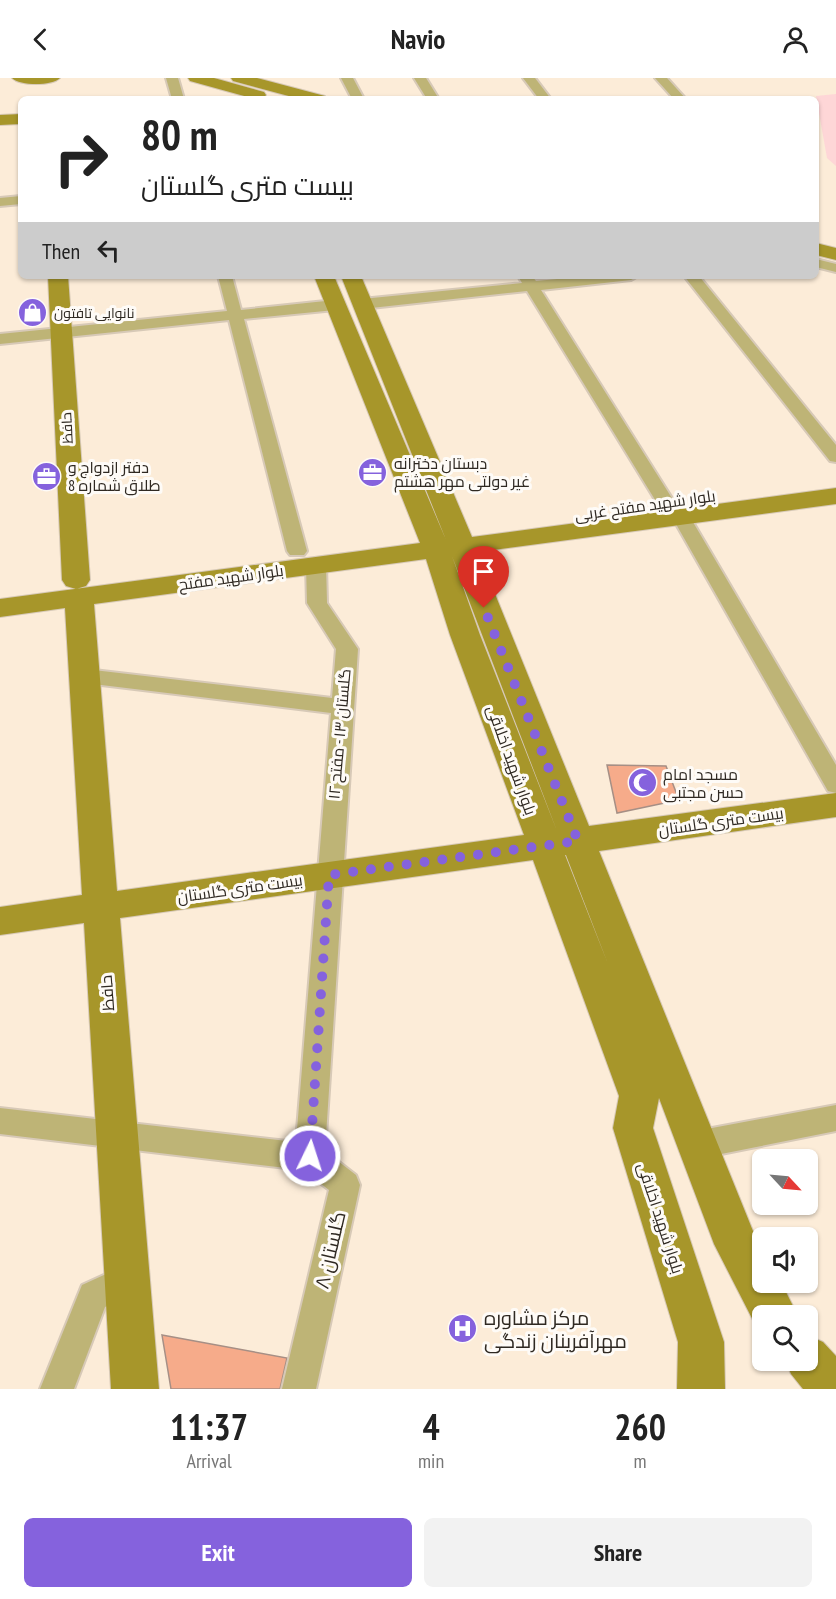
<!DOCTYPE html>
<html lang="en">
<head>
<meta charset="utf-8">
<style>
  :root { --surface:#fff; --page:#f2f2f2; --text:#222; --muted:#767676; --accent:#8562dd }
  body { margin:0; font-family:"PT Sans Narrow",Cairo,sans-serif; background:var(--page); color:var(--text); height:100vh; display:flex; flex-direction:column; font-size:22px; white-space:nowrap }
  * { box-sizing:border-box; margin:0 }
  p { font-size:20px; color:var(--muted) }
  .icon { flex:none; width:33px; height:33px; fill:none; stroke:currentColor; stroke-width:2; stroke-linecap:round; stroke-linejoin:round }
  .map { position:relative; height:1311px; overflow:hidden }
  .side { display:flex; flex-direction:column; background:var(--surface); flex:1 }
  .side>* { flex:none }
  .top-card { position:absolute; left:18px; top:18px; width:801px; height:183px; border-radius:9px; box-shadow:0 2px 4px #0004; background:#fff; color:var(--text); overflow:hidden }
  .needle { width:39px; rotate:116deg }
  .fabs { position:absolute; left:752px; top:1071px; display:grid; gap:12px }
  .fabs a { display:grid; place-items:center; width:66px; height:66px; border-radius:9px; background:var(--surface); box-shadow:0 2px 4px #0004; font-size:30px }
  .pin { position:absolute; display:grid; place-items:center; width:51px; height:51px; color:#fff; margin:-62px -26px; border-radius:50% 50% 50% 0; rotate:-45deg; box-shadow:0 0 6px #0007 }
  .pin .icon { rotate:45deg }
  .me { position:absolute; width:66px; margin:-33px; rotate:4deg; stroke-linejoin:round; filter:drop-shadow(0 0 4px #0008) }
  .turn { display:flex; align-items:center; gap:21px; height:126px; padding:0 24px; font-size:27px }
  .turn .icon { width:78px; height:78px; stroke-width:2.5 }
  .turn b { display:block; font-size:42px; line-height:51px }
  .then { display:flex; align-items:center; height:57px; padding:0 24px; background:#0003; gap:12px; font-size:22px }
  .eta { display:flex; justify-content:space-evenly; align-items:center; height:102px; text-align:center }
  .eta b { font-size:36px; font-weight:800; line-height:42px }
  .cta { display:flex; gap:12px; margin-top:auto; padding:12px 24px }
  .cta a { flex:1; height:69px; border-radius:9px; background:var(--accent); color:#fff; font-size:24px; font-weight:800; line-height:69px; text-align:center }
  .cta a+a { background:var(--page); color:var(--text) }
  header { display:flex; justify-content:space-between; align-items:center; height:78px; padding:0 24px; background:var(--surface); font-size:27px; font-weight:800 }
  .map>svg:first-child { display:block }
</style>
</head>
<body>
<header><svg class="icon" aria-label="back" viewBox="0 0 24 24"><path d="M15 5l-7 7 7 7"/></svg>Navio<svg class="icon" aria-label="person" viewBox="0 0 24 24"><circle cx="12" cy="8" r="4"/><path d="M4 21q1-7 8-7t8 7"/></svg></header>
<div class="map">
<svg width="836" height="1311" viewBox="0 0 836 1311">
  <rect width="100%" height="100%" fill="#fcecd8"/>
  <path fill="#fed6d7" d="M836,16V88L827,80L816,18Z"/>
  <path fill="#f6ab8a" stroke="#a68f85" stroke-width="1.5" d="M607,687L666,688L679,722L617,735Z
    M162,1257L287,1280L280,1311H171Z"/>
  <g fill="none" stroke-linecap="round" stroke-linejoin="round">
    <defs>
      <path id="street" d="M166,0H178L184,21H172Z
        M341,0H353L364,21H352Z
        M414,0H426L439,21H427Z
        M523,0H535L551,21H539Z
        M655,0H667L686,21H674Z
        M21,118V126L0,128V120Z
        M816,181L836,186V194L816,189Z
        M218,198H232L241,232L335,222L343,227L335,232L244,241L307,473L304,477H290L287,473L229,242L0,266V256L227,233Z
        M518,198H532L536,203L589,198H638L631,202L541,212L675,425L673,429H659L657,425L527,213L362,231L354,226L362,221L522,205Z
        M684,198H699L836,367V384L830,383Z
        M681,433L688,435L690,439L836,687V715L828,713L672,439L674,435Z
        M316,481L323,483L326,487L327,525L358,571L325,1073L356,1097L360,1107L316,1311H282L329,1112L303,1092L0,1056V1030L296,1064L331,635L85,605L77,603L74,598L77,593L85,591L332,620L336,571L307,525L306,487L309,483Z
        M836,1027V1053L696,1081L686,1077L681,1067L686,1057L696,1053Z
        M128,1186L139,1191L144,1202L139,1213L105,1229L74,1311H40L82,1207Z"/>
      <path id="secondary" d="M12,0H60C52,8 20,8 12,0Z
        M188,0H214L264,14L266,17L264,20L255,21L190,3Z
        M231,0H257L325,18L327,21H300L233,3Z
        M21,36V46L0,47V37Z
        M816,165L836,170V182L816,177Z
        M48,198H68L90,502L86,508L76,511L66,508L62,502Z
        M314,198H334L446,462L341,198H361L472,459L836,410V426L478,474L589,748L836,715V739L599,773L753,1153L762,1170V1204H781L798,1238H762V1255L759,1254L714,1166L659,1020L653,1050L724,1264L725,1311H677L678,1264L613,1050L619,1018L533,782L120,840L159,1311H111L84,845L0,857V829L82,817L65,530L0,539V521L420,465ZM452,478L557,753L480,557ZM426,481L450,557L524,757L117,813L94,526ZM565,777H566L608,886Z
        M807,1257L823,1264L836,1278V1311H803L791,1296L785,1282H807Z"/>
    </defs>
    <use href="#street" stroke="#d7c9b7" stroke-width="4"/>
    <use href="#secondary" stroke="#d7c9b7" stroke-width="2"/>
    <use href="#street" fill="#beb476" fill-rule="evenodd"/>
    <use href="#secondary" fill="#a7962a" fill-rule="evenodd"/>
  </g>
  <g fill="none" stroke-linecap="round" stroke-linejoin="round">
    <path stroke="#8562dd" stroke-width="10" stroke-dasharray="0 18" d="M310,1078L329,797L578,763L484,530"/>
  </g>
  <defs>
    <symbol id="shop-disc" viewBox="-11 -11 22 22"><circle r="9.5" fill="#8562dd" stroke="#fefbf7"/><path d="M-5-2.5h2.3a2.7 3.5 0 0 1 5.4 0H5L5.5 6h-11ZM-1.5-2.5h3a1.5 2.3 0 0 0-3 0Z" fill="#fff"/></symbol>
    <symbol id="office-disc" viewBox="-11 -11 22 22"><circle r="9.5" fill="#8562dd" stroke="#fefbf7"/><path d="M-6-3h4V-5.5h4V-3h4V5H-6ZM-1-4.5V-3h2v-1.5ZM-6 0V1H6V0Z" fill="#fff"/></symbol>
    <symbol id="mosque-disc" viewBox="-11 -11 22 22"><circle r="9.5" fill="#8562dd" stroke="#fefbf7"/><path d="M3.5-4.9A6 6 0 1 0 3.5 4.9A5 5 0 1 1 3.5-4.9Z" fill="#fff"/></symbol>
    <symbol id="hospital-disc" viewBox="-11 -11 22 22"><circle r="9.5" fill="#8562dd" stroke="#fefbf7"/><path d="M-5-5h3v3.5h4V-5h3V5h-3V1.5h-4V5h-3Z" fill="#fff"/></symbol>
  </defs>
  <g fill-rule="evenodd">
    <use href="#shop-disc" x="16" y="218" width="33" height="33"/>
    <use href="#office-disc" x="356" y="378" width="33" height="33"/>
    <use href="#office-disc" x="30" y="382" width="33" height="33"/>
    <use href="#mosque-disc" x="626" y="688" width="33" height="33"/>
    <use href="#hospital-disc" x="446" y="1234" width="33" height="33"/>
  </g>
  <g text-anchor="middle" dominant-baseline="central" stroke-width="6" stroke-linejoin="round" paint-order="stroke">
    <g font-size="14" fill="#2f2922" stroke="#fefbf7" text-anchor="start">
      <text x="54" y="235">نانوایی تافتون</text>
    </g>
    <g font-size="14" fill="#2f2922" stroke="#fefbf7">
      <text transform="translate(67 350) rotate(-93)">حافظ</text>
    </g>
    <g font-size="16" fill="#2f2922" stroke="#fefbf7" text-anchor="start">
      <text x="394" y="385">دبستان دخترانه<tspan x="394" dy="18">غیر دولتی مهر هشتم</tspan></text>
      <text x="68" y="389">دفتر ازدواج و<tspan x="68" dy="18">طلاق شماره 8</tspan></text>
      <text x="663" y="696">مسجد امام<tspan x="663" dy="18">حسن مجتبی</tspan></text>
    </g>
    <g font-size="16" fill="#2f2922" stroke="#fefbf7">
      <text transform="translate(645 427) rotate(-8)">بلوار شهید مفتح غربی</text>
      <text transform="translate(231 499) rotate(-8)">بلوار شهید مفتح</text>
      <text transform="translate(339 656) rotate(-85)">گلستان ۱۳ - مفتح ۱۲</text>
      <text transform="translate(512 682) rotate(70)">بلوار شهید اخلاقی</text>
      <text transform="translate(721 743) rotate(-8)">بیست متری گلستان</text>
      <text transform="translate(240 810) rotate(-8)">بیست متری گلستان</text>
      <text transform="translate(107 915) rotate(-94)">حافظ</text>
      <text transform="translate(661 1140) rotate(72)">بلوار شهید اخلاقی</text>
    </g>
    <g font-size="20" fill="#2f2922" stroke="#fefbf7">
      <text transform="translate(330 1172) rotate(-77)">گلستان ۸</text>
    </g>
    <g font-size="20" fill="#2f2922" stroke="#fefbf7" text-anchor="start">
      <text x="484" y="1240">مرکز مشاوره<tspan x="484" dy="23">مهرآفرینان زندگی</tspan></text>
    </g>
  </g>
</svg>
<div class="fabs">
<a><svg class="needle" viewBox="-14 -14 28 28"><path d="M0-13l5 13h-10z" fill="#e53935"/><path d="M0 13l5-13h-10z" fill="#767676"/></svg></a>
<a><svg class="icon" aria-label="sound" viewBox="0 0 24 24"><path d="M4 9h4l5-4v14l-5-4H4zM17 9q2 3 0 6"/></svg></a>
<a><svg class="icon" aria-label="search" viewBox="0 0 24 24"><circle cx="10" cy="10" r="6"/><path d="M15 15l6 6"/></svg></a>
</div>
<div class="pin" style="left:484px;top:530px;background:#d93025"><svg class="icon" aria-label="arrive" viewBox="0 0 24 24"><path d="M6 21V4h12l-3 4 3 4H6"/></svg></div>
<svg class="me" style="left:310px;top:1078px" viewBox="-20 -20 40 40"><circle r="17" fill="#8562dd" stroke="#fff" stroke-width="3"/><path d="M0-11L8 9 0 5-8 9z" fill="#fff"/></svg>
<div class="top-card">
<div class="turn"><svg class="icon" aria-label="right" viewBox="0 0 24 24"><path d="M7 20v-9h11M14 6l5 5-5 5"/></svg><div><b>80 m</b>بیست متری گلستان</div></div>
<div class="then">Then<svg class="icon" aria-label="left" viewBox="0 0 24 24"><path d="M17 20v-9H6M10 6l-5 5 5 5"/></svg></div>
</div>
</div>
<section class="side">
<div class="eta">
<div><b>11:37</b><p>Arrival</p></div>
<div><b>4</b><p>min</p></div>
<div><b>260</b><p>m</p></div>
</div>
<div class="cta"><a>Exit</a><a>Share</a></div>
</section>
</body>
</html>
